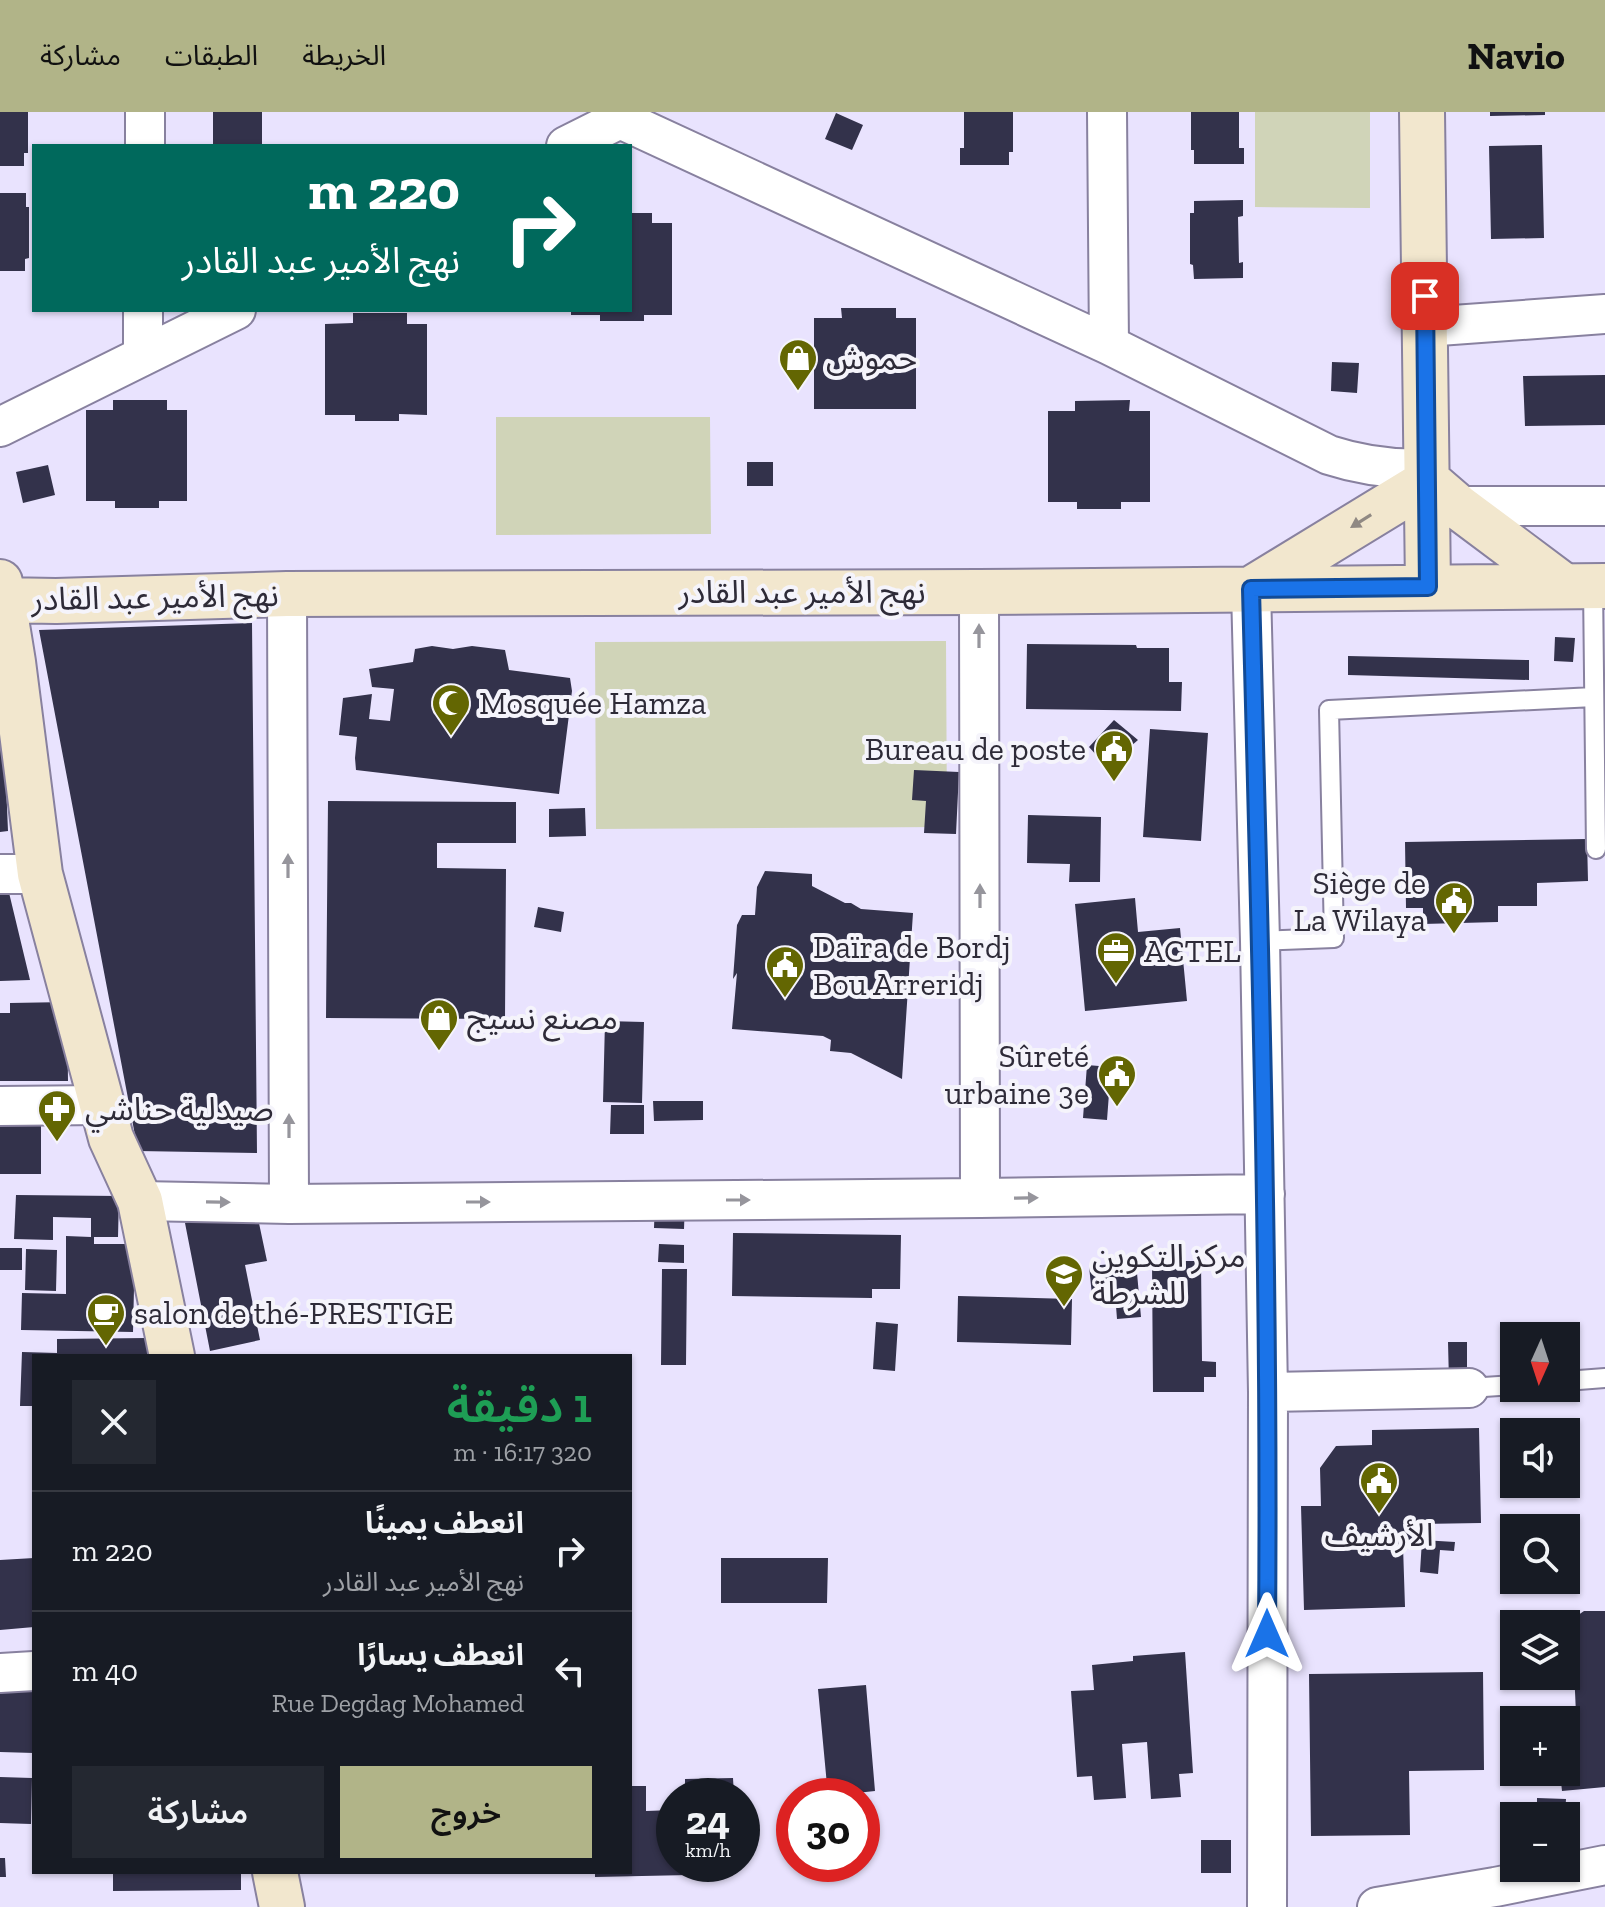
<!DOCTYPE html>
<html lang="ar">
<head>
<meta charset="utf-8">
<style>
  :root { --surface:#171b24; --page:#242831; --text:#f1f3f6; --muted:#9ea1a6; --line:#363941; --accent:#b1b488 }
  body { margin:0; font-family:"Zilla Slab","Noto Sans Arabic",serif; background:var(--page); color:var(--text); direction:rtl; height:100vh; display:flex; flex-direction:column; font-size:30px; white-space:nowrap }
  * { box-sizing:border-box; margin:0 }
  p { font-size:26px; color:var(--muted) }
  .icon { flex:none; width:44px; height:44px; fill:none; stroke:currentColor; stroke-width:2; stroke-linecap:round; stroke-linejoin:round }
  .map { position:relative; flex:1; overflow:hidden; direction:ltr }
  .drawer { position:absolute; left:32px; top:1242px; width:600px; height:520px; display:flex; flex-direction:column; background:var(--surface); border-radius:0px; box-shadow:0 2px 6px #0004; direction:rtl }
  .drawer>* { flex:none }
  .guide { position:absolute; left:32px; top:32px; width:600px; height:168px; border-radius:0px; box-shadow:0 2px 6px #0004; direction:rtl; background:#00695c; color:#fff; overflow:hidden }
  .needle { width:52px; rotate:183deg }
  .tools { position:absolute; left:1500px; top:1210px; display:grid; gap:16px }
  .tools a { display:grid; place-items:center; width:80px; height:80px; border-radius:0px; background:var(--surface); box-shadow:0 2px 6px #0004; font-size:40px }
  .speed { position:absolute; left:656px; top:1666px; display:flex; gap:16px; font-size:40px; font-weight:700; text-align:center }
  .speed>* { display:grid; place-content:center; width:104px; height:104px; border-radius:50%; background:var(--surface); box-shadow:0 2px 6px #0004; line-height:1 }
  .speed small { font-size:20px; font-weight:400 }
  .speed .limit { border:12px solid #d22; background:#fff; color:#111 }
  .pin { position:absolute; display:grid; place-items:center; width:68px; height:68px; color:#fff; margin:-34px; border-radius:16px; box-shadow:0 4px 12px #0006 }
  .me { position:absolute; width:88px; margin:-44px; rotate:0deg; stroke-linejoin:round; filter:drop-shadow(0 0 6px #0008) }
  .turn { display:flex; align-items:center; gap:28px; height:168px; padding:0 40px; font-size:36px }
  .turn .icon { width:104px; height:104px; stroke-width:2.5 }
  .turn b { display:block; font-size:56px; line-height:68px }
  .round { display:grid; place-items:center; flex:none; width:84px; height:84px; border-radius:0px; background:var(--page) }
  .overview { display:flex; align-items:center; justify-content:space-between; height:136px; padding:0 40px }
  h1 { font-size:48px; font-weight:600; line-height:60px; color:#1e9e55 }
  .button { display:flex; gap:16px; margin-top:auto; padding:16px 40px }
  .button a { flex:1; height:92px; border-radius:0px; background:var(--accent); color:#111; font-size:32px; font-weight:600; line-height:92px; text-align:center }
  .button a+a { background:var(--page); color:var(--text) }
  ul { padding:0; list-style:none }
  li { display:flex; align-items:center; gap:24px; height:120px; padding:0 40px; border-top:2px solid var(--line) }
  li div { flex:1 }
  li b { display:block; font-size:30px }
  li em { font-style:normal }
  header { display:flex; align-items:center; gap:48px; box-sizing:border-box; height:112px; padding:0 40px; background:var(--accent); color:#111 }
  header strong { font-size:38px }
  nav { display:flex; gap:44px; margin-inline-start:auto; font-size:28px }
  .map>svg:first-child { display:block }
</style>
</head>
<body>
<header>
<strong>Navio</strong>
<nav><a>الخريطة</a><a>الطبقات</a><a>مشاركة</a></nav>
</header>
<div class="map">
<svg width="1605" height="1795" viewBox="0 0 1605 1795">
  <rect width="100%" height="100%" fill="#e9e3fe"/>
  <path fill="#d0d4b8" d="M1255,0H1370V96L1255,95Z
    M496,305H710L711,422L496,423Z
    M946,529L947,715L596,717L595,530Z"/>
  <path fill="#33324b" d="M0,0H28V41H24V54H0Z
    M213,0H262V34H213Z
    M964,0H1013V40H1009V53H960V36H964Z
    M1191,0H1239V36H1244V52H1194V38H1191Z
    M1490,0H1545V3L1490,4Z
    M836,1L863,13L852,38L825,27Z
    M1542,33L1544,126L1491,127L1489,34Z
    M0,81H26V95H29V146L25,147V159H0Z
    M1243,88V104L1238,105L1239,151L1243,150V166L1194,167L1193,153L1190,152V101H1194V89Z
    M630,101H652V111H672V203H644V209H600V203H571V198H630Z
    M841,196H896V206H916V297H814V206H842Z
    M353,201H407V212H427V303L399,302V309H355V303H325V212L353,211Z
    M1332,250L1359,251L1357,281L1331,279Z
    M1605,263V313L1525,314L1523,264Z
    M113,288H167V298H187V389H159V396H115V389H86V298H113Z
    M1130,288L1129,299H1150V390H1121V397H1077V390H1048V299H1075V289Z
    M747,350H773V374H747Z
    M48,353L55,383L23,391L16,360Z
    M252,511L257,1041L138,1039L39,518Z
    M1555,525L1575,526L1573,550L1554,549Z
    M1027,532L1136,533L1137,536H1169V570H1182L1181,599L1026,597Z
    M432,534L453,537L472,534L505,538L509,558L570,566L572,579L559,682L356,658L355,646L357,625L339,623L343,586L372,582L369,607L390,609L394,577L372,575L369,557L413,550L415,537Z
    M1348,544L1529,548V568L1348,563Z
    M1114,608L1138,628L1107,655L1089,635Z
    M1150,617L1208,621L1201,729L1143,725Z
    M0,625H4L8,719L0,720Z
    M914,658L959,660L956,722L924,721L926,689L912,688Z
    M328,689L516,690V731H437V756L506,757L505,907L326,906Z
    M585,696L586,724L549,725V697Z
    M1028,703L1101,705L1100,770H1069L1070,752L1027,751Z
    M1587,727L1588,769L1537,771V794H1498V810L1423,812V796H1406L1405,730Z
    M765,759L812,762V774L845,791H851L861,797L913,801L902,967L851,941L830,939L831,928L823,924L732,917L737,861L733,867L737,813L742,803H755L757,775Z
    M0,764H5L30,868L0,869Z
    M1135,786L1138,820L1180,816L1187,889L1085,899L1075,792Z
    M538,795L564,800L561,820L534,815Z
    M67,890L68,969H0V901H10V891Z
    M605,909L644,910L642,991L603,990Z
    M1087,953L1111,955L1107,1008L1083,1006Z
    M653,989H703V1008L654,1009Z
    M611,993H644V1022H610Z
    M0,1010H41V1062H0Z
    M16,1083L119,1084L118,1125H94V1132H135L133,1220L21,1218L22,1181L66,1182V1124L91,1125V1106L53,1105V1128L14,1127Z
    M655,1088L685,1089L684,1117L654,1116Z
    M256,1097L267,1149L245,1153L260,1228L210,1239L185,1111Z
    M733,1121L901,1123L900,1177H872V1186L732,1184Z
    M659,1132L684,1133V1151L658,1150Z
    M0,1136H22V1158H0Z
    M26,1137L57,1138L56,1179L25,1178Z
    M1152,1149H1201L1202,1249L1216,1250V1265H1204V1280H1153Z
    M1136,1150L1141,1205L1117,1207L1115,1181L1092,1183L1089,1154Z
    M662,1157H687L686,1253H661Z
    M958,1184L1072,1187L1071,1233L957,1230Z
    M876,1210L898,1212L895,1259L873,1257Z
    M147,1226L148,1244H34V1294H20L22,1240L57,1241V1227Z
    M1448,1230H1467V1270H1449Z
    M1479,1316L1481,1411L1420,1412V1433L1403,1434L1405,1495L1304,1498L1301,1394H1321L1320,1356L1336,1334L1372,1333V1318Z
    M1508,1405L1534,1406L1533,1416H1514V1428H1508Z
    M1422,1428L1455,1430L1454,1439L1440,1438L1438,1462L1420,1460Z
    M34,1446V1515L0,1518V1448Z
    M721,1446H828L827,1491H721Z
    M1584,1499H1605V1675L1562,1679L1560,1660H1566V1608H1555V1604L1576,1602L1572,1512L1574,1506Z
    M1185,1540L1193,1661L1179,1662L1181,1685L1151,1687L1147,1630L1122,1632L1126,1686L1094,1688L1092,1664L1077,1665L1071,1579L1094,1578L1092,1553L1133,1549V1544Z
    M1483,1560L1484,1658L1409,1659L1410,1723L1311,1724L1309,1562Z
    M866,1573L875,1679L828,1684L818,1577Z
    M0,1578L34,1579V1641L0,1640Z
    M0,1665L32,1666L31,1712L0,1711Z
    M733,1666L734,1684H685V1667Z
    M630,1674H646V1699L674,1698V1752H736V1762L595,1765V1760H630Z
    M1537,1686L1566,1687L1565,1704H1537Z
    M1201,1728H1231V1761H1201Z
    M0,1746H5L6,1765H0Z
    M113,1760H241V1778L113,1779Z"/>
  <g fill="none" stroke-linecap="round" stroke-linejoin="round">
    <defs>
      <path id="lane" d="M1593,474L1596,737
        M1260,829L1334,826L1329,598L1594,585
        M1566,1269L1605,1266
        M1469,1276L1514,1273"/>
      <path id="street" d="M1107,0L1109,233
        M620,7L1109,233L1329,343C1363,354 1393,358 1428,356
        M145,34V0
        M566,34L620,7
        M1425,215L1605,202
        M143,244V198
        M0,315L236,198
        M1457,394H1605
        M1251,477L1260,829L1268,1280L1267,1795
        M979,480L980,1086
        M287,482L289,1092
        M0,762H40
        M0,994L102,993
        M140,1089L289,1092L980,1086L1265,1082
        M1268,1280L1469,1276
        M0,1561L34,1559
        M1377,1795L1495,1775L1605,1753"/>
      <path id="secondary" d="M1422,0L1428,475
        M0,470L13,550L40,762L111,1026L140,1089L172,1244
        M1251,477L1428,369L1457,394L1564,474
        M0,488L56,489L287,482L979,480L1605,474
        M275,1760L282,1795"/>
    </defs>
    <use href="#lane" stroke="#88819f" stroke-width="22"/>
    <use href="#street" stroke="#88819f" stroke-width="42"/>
    <use href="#secondary" stroke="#88819f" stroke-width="48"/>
    <use href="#lane" stroke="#fff" stroke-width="18"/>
    <use href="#street" stroke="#fff" stroke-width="38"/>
    <use href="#secondary" stroke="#f2e7ce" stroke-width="44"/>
  </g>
  <defs><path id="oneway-solid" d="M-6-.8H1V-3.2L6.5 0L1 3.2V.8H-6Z" transform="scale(2)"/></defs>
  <use fill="#908983" href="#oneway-solid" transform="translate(1361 409) rotate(148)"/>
  <g fill="#96959c">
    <use href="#oneway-solid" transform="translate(979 524) rotate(-90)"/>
    <use href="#oneway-solid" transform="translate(288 754) rotate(-90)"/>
    <use href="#oneway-solid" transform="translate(980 784) rotate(-90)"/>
    <use href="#oneway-solid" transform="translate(289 1014) rotate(-90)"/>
    <use href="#oneway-solid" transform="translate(1026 1086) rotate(-1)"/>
    <use href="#oneway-solid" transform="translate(738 1088)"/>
    <use href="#oneway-solid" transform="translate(218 1090) rotate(1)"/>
    <use href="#oneway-solid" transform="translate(478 1090)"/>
  </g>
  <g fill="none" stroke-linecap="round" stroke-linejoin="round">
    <defs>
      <path id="route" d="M1267,1522C1270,1174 1260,826 1251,477L1428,475L1425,184"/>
    </defs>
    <use href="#route" stroke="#114b97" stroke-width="20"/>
    <use href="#route" stroke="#1a73e8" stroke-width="14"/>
  </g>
  <defs>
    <symbol id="shop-pin" viewBox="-11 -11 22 30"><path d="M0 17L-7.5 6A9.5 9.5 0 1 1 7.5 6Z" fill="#636602" stroke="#f5f4fb"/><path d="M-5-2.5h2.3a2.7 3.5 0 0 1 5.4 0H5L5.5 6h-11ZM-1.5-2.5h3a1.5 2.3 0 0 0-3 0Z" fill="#fff"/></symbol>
    <symbol id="mosque-pin" viewBox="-11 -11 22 30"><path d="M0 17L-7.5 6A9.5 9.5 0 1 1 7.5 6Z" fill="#636602" stroke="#f5f4fb"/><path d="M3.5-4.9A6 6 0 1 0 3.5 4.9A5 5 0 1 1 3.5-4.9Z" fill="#fff"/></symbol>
    <symbol id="civic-pin" viewBox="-11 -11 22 30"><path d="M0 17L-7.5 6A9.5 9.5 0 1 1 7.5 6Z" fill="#636602" stroke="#f5f4fb"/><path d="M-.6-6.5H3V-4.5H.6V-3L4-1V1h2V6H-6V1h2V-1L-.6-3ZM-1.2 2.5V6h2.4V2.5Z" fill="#fff"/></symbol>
    <symbol id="office-pin" viewBox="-11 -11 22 30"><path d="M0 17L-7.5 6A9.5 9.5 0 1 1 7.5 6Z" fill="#636602" stroke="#f5f4fb"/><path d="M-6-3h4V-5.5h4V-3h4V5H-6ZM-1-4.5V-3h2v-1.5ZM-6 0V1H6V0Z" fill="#fff"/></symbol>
    <symbol id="pharmacy-pin" viewBox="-11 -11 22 30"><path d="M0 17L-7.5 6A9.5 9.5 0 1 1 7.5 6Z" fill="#636602" stroke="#f5f4fb"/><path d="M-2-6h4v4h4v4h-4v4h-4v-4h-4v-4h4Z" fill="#fff"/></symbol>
    <symbol id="university-pin" viewBox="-11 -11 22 30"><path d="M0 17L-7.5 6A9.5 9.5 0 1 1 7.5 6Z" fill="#636602" stroke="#f5f4fb"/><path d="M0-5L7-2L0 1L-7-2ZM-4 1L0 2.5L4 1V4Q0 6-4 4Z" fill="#fff"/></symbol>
    <symbol id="cafe-pin" viewBox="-11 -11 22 30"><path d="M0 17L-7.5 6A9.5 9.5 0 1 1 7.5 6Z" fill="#636602" stroke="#f5f4fb"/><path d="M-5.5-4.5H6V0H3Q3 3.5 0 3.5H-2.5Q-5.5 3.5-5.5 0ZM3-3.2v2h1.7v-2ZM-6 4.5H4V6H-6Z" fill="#fff"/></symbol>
  </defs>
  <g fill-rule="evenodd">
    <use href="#shop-pin" x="776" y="224" width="44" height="60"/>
    <use href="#mosque-pin" x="429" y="569" width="44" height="60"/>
    <use href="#civic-pin" x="1092" y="615" width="44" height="60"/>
    <use href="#civic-pin" x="1432" y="767" width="44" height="60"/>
    <use href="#office-pin" x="1094" y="817" width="44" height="60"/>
    <use href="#civic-pin" x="763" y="831" width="44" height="60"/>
    <use href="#shop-pin" x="417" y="884" width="44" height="60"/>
    <use href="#civic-pin" x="1095" y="940" width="44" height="60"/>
    <use href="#pharmacy-pin" x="35" y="975" width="44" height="60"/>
    <use href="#university-pin" x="1042" y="1140" width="44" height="60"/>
    <use href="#cafe-pin" x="84" y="1179" width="44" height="60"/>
    <use href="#civic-pin" x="1357" y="1347" width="44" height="60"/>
  </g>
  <g text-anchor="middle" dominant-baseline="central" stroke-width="8" stroke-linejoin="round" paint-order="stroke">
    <g font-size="32" fill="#2e2b38" stroke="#f5f4fb" text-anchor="start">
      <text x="826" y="246">حموش</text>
      <text x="479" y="591">Mosquée Hamza</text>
      <text x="1086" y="637" text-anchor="end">Bureau de poste</text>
      <text x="1426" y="771" text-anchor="end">Siège de<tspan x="1426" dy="37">La Wilaya</tspan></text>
      <text x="813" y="835">Daïra de Bordj<tspan x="813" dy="37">Bou Arreridj</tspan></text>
      <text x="1144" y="839">ACTEL</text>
      <text x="467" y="906">مصنع نسيج</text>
      <text x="1089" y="944" text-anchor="end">Sûreté<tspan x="1089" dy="37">urbaine 3e</tspan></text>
      <text x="85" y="997">صيدلية حناشي</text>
      <text x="1092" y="1144">مركز التكوين<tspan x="1092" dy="37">للشرطة</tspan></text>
      <text x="134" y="1201">salon de thé-PRESTIGE</text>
      <text x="1379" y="1423" text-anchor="middle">الأرشيف</text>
    </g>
    <g font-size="32" fill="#2e2b38" stroke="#f5f4fb">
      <text x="802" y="480">نهج الأمير عبد القادر</text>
      <text transform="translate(155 485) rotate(-1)">نهج الأمير عبد القادر</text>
    </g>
  </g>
</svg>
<div class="tools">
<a><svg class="needle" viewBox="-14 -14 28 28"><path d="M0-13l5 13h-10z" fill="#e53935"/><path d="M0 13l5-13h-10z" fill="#9ea1a6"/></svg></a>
<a><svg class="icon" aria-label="sound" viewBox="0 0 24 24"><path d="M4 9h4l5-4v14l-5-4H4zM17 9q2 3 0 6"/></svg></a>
<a><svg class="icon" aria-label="search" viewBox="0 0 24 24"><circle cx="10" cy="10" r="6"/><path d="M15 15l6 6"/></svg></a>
<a><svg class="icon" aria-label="layers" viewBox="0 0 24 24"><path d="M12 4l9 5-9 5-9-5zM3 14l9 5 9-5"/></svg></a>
<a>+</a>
<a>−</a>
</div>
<div class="speed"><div>24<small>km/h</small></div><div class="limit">30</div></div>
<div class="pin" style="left:1425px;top:184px;background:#d93025"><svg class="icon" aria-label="arrive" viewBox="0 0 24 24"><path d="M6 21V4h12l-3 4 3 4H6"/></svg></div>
<svg class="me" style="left:1267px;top:1522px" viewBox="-20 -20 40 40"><path d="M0-17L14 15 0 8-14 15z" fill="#1a73e8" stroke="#fff" stroke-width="4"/></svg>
<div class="guide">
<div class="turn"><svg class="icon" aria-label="right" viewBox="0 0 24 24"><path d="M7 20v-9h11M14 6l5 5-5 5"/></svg><div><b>220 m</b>نهج الأمير عبد القادر</div></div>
</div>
<section class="drawer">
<div class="overview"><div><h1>1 دقيقة</h1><p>320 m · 16:17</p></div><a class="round"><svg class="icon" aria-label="close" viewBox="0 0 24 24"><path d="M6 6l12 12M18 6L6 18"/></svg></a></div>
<ul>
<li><svg class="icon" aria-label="right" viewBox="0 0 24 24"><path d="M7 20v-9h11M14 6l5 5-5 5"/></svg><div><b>انعطف يمينًا</b><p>نهج الأمير عبد القادر</p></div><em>220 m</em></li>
<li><svg class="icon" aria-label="left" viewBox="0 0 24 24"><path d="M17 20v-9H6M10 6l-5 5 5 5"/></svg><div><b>انعطف يسارًا</b><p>Rue Degdag Mohamed</p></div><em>40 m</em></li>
</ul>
<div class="button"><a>خروج</a><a>مشاركة</a></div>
</section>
</div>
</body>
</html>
